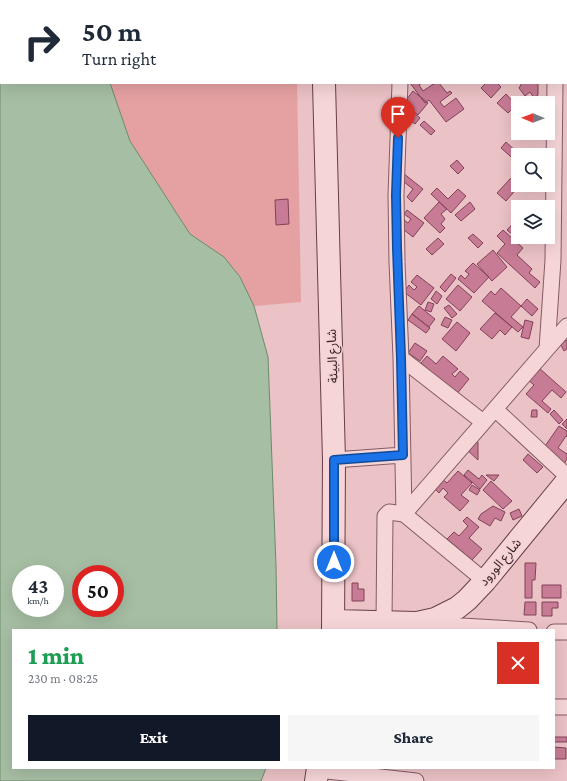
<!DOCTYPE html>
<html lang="en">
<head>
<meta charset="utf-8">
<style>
  :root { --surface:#fff; --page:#f6f6f7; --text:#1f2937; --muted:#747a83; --accent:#111827 }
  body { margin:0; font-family:"Crimson Pro","Noto Sans Arabic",serif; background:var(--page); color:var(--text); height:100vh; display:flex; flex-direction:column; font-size:15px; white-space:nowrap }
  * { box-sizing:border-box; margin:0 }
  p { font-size:13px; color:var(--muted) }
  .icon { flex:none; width:22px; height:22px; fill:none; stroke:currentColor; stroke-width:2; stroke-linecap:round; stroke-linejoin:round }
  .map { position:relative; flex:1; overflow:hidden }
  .panel { position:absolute; left:12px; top:629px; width:543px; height:140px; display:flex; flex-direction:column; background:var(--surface); border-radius:0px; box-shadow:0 4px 16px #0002 }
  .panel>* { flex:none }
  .guide { position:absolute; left:0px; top:0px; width:567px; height:84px; box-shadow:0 4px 16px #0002; background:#fff; color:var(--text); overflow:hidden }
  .needle { width:26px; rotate:271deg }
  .buttons { position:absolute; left:511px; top:96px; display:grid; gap:8px }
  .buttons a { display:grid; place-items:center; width:44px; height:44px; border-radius:0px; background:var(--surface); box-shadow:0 4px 16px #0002; font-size:20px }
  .speed { position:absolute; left:12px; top:565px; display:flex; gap:8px; font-size:20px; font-weight:700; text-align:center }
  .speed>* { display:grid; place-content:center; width:52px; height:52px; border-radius:50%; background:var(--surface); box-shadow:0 4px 16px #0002; line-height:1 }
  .speed small { font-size:10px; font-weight:400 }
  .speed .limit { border:6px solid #d22; background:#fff; color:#111 }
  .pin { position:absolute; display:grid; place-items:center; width:34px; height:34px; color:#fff; margin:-41px -17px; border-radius:50% 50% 50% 0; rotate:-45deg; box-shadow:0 0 4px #0007 }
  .pin .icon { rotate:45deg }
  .me { position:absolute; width:44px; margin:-22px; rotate:0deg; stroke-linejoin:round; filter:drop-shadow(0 0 3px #0008) }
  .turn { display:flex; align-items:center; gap:14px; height:84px; padding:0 16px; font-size:18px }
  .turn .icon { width:52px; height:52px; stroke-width:2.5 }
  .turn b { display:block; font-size:28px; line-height:34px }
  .round { display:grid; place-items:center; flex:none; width:42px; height:42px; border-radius:0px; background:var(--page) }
  .summary { display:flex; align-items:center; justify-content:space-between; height:68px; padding:0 16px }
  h1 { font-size:24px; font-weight:800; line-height:30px; color:#1e9e55 }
  .action { display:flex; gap:8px; margin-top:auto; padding:8px 16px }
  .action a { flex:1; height:46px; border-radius:0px; background:var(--accent); color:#fff; font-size:16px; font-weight:800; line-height:46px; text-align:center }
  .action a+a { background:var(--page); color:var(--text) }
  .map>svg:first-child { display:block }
</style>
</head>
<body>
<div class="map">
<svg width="567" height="781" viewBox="0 0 567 781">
  <rect width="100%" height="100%" fill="#ebc2c5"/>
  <path fill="#e5a1a2" d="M76,0H296V1H77Z
    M110,83H297L301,302L254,306L240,277L207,246L190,234L130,141Z"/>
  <path fill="#a6bea4" stroke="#6c8b6c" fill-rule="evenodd" d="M0,0H76L77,1H1V83H110L130,141L190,234L224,257L240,277L254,306L268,357L276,566L277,630H13V768H266L261,781H0ZM21,574H55V608H21ZM81,574H115V608H81Z"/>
  <path fill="#c77b94" stroke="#814259" d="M410,83H422L419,85L423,91L435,83H439L447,93L450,91L452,93L440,102L444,107L456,98L464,109L446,122L429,100L425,103Z
    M486,83H499L498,84L501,87L491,98L481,88Z
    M522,83H538V95L534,98L530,92L525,96L519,88Z
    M413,91L428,103L418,115L404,103Z
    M506,94L516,105L508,113L497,103Z
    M407,107L420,118L415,124L402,113Z
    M424,121L435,131L431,135L420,125Z
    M506,142L520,155H518V163L501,148Z
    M457,160L464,168L458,174L450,166Z
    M518,168V178L513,173Z
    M403,173L423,189L412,202L407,197L413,189L399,178Z
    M511,178L520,185L506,201L497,193Z
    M437,188L448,199L458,189L466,196L451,213L431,194Z
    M288,199L289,224L276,225L275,200Z
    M439,202L447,209L441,214L445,219L441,224L445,228L440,233L424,218Z
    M470,202L475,209L461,221L455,215Z
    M407,210L424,223L413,237L399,226L404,220L408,223L411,219L404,214Z
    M518,218V237H524L520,241L507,230Z
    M503,230L523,248L517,255L532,269L529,273L540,282L535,288L497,253L505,244L497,236Z
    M473,234L483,243L478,248L468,238Z
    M438,238L444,244L432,255L426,249Z
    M493,250L507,267L492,281L477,264Z
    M473,263L489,277L474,293L458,279L461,275L465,279L469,274L465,271Z
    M451,274L456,278L445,292L440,287Z
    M417,275L434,288L421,305L404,292L409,285L414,290L417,287L411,282Z
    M458,285L472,297L460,311L446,299Z
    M501,288L521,306L511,317L523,327L518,332L482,301L491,291L495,295Z
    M436,291L442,296L437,304L431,299Z
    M527,299L538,309L532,316L521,306Z
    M428,302L434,304L431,312L425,310Z
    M449,305L457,314L452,318L444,308Z
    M419,306L435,319L429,327L412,314Z
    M495,313L512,327L505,335L500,330L492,339L480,329Z
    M412,314L430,328L426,333L408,320Z
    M445,317L452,320L448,328L441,325Z
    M525,320L533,322L529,339L521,337Z
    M457,322L470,333L456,351L442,339Z
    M567,340V349L564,351L560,343Z
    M415,343L427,351L420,361L408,353Z
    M427,356L436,364L443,356L458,369L452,374L455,377L460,371L469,379L456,395L421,363Z
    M539,368L566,392L561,398L552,390L542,401L551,409L548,413L526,394L534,385L528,380Z
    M532,410H537V417H531Z
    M554,410L563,420L559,424L550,414Z
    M567,419V429L562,424Z
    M559,426L567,431V437L566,436L558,448L567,454V459L564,464L543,449Z
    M474,438L478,442V460L465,448Z
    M528,454L543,467L537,473L523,460Z
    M468,470L479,479L482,475L487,480L480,489L464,475Z
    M458,471L472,483L461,495L469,501L460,511L444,497L448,493L443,488L439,493L433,487L441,478L447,483Z
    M486,475H499L494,481Z
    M491,481L512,501L503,509L483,490Z
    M472,485L480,490L477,495L469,490Z
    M493,506L505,512L501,521L495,518L490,526L478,519L481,514Z
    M519,509L522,516L513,520L510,513Z
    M467,517L479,527L469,538L482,549L472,560L447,539L454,532L459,536L468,526L463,521Z
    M525,563H536L535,580H532V598H525Z
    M352,583H358V589H364V601H352Z
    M542,585H561V598H542Z
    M525,602H536V615H524Z
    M542,602H558V608H552V616H542Z
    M554,737H567V742H554Z
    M554,747L566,748V759H554Z"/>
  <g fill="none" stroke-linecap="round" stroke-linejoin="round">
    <defs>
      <path id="street" d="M454,0L455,1
        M401,1V0
        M560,1V0
        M400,83L396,195L397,262L401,358L404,514
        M547,349L567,326
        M401,358L483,422
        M495,409L567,476
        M334,460L403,455
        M404,514L547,349L553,260L555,83
        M384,622L385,516L389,512L404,514L485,581
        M427,624L529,630
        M554,632H567
        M554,707H567
        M318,770L416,781"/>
      <path id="secondary" d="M322,0V1
        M324,83L334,460L333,630
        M334,621L417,623L435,619L457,608L467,600L485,581L567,481
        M316,781L318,768"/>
    </defs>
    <use href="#street" stroke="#845b64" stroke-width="17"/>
    <use href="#secondary" stroke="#653e48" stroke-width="24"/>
    <use href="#street" stroke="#f6d5d7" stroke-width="15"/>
    <use href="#secondary" stroke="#f6d5d7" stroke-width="22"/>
  </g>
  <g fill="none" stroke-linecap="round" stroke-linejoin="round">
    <defs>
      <path id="route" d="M334,562V460L403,455L401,358L397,248L396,195L398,138"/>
    </defs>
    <use href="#route" stroke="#114b97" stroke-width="10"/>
    <use href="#route" stroke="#1a73e8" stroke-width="7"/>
  </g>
  <g text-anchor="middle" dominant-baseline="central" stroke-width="3" stroke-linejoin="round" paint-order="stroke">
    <g font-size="13" fill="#341e24" stroke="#f3d1d3">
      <text transform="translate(332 356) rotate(-92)">شارع البيئة</text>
      <text transform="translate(500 562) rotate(-50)">شارع الورود</text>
    </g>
  </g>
</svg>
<div class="buttons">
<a><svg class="needle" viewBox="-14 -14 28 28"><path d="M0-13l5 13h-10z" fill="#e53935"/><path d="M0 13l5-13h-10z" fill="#747a83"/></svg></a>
<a><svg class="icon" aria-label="search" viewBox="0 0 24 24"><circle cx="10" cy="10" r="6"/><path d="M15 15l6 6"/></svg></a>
<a><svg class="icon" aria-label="layers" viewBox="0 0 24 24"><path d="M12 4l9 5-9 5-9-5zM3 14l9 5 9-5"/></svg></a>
</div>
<div class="speed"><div>43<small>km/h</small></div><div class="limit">50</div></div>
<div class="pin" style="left:398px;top:138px;background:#d93025"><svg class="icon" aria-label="arrive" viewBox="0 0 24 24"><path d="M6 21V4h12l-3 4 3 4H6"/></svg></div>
<svg class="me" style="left:334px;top:562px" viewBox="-20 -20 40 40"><circle r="17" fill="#1a73e8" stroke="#fff" stroke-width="3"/><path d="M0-11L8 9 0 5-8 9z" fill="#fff"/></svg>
<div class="guide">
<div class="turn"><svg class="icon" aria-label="right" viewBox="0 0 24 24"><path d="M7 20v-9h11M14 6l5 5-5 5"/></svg><div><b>50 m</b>Turn right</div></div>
</div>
<section class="panel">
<div class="summary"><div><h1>1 min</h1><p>230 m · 08:25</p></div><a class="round" style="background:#d93025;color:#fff"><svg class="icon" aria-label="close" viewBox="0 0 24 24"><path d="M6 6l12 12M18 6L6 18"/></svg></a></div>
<div class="action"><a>Exit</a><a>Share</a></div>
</section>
</div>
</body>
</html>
